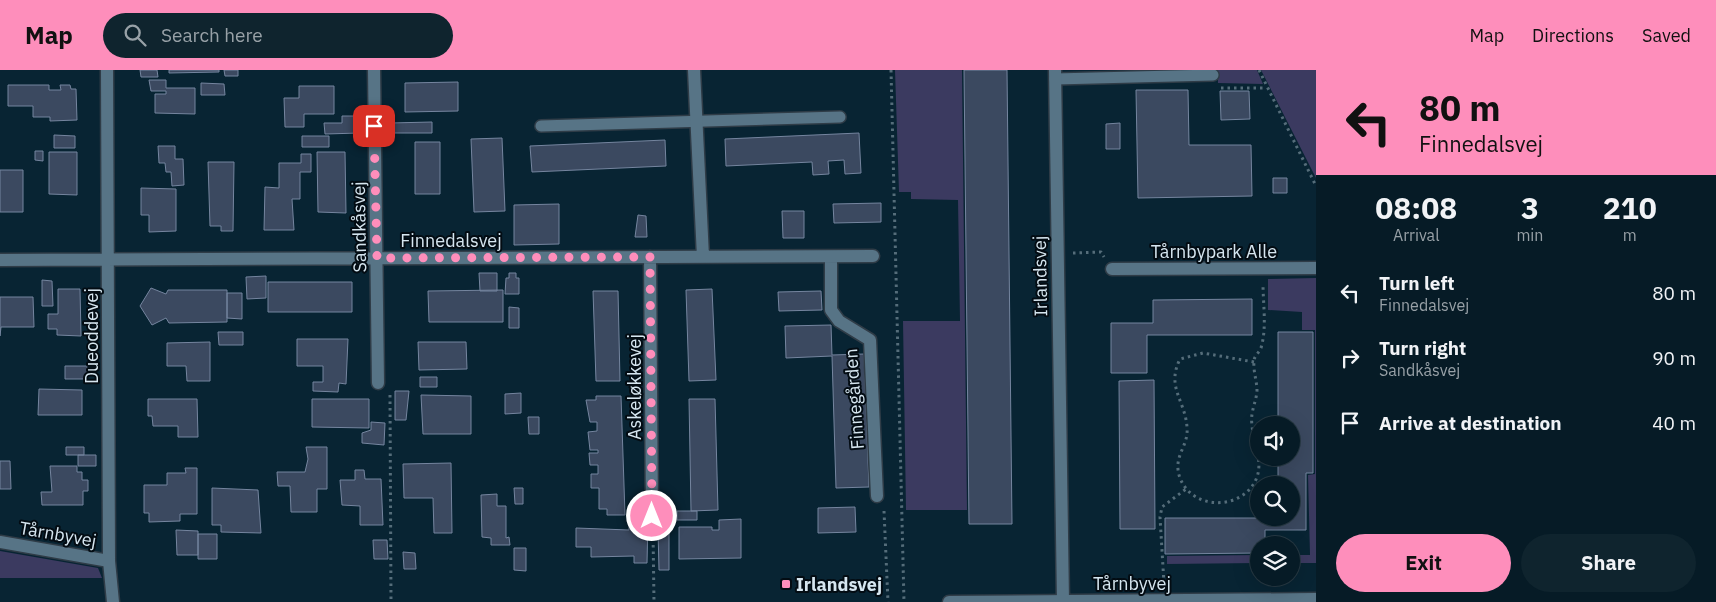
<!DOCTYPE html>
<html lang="en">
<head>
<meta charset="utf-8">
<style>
  :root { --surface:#061b26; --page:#0f242e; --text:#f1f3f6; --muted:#98a1a7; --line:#273943; --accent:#fe8ebb }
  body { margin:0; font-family:"IBM Plex Sans",sans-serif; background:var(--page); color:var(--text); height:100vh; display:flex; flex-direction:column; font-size:19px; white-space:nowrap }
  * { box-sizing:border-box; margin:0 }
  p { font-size:16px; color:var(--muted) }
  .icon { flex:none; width:28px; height:28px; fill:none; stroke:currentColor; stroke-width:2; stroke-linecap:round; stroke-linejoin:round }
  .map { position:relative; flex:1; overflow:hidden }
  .side { display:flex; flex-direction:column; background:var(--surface); width:400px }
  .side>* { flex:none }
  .guide { background:#fe8ebb; color:#111; overflow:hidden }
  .controls { position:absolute; left:1250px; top:346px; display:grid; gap:10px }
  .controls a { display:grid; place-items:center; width:50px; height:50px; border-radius:50%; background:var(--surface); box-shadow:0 5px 20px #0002,0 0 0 1px var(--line); font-size:25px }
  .pin { position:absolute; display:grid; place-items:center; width:42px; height:42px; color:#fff; margin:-21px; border-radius:10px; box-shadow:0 2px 8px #0006 }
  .me { position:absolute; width:55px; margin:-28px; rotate:0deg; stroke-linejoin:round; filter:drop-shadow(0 0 4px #0008) }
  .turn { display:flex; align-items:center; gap:18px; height:105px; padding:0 20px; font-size:22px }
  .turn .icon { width:65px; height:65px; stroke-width:2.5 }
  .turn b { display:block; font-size:35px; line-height:42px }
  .eta { display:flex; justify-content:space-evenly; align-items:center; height:85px; text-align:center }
  .eta b { font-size:30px; font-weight:800; line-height:35px }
  .button { display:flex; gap:10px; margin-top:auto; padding:10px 20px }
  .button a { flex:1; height:58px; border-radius:30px; background:var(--accent); color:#111; font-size:20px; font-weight:800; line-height:58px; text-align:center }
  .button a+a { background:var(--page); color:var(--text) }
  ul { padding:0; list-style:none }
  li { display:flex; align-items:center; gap:15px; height:65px; padding:0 20px }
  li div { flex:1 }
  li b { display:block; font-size:19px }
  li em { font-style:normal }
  header { display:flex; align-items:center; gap:30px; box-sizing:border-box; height:70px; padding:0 25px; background:var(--accent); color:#111 }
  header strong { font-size:24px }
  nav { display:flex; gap:28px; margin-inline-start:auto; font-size:18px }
  .search { width:350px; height:45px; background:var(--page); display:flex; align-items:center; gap:12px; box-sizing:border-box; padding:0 18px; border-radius:28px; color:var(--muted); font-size:19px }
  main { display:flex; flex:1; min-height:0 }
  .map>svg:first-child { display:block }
</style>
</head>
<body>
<header>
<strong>Map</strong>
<div class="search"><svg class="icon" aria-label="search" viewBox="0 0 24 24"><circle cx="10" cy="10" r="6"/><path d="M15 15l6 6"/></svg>Search here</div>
<nav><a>Map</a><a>Directions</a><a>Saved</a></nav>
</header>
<main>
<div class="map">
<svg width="1316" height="532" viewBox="0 0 1316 532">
  <rect width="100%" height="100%" fill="#082433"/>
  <path fill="#3b3a60" d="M895,0H962L967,440H906L903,251H960L958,130L911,129V122H899Z
    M1218,0H1257L1263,14L1218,13Z
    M1261,0H1316V108Z
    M1316,208V493H1291V485H1310L1308,405L1315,404V260H1302V242L1268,240V209Z
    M0,481L98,498L102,508H0Z
    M1259,485V493L1167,494V486Z"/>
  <path fill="#3b4960" stroke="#75859f" d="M140,0H157L158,7H141Z
    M169,0H219V2L169,3Z
    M224,0H238V6H225Z
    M964,0H1007L1012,454H969Z
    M149,10H166V18H195V44L155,43V24H166V21H151Z
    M458,12V41L405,42V13Z
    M201,13L224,14L225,25H201Z
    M8,15H49V20H61L60,15H70L71,19H76L77,50L50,51V47H33V36H8Z
    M299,16H334V44H304V57H285L284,28H299Z
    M1136,20H1188L1189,75H1251L1252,126L1138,128Z
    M1220,21H1249L1250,49L1221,50Z
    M342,46H359L360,63L325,64L324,53H342Z
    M432,52V63H390V53Z
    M1120,53V79H1106V54Z
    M859,63L861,103L845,104L844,90L828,91L829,104L813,105L812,92L726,96L725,69Z
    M54,65L75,66V78H54Z
    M302,66H329V77H302Z
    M502,68L505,141L474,142L471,69Z
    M665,70L666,96L532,102L530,76Z
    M415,72H440V124H415Z
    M158,76H175V89H183L184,115L172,116L171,102H166L165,93H159Z
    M35,81H43V91L35,90Z
    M49,82H77V125L49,124Z
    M317,82H345L346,143L318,142Z
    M301,84H311V102H300V129H292L294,160H264L265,117L279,118V93H301Z
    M208,92H234L233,161H221V156H210Z
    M0,100H23V142H0Z
    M1273,108H1287V123H1273Z
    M141,118L176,119V161L149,162V145H141Z
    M881,133V152L834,153L833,134Z
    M559,134V174L514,175V135Z
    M782,141H804V168H783Z
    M638,145L646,146L647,167H635Z
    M479,203H497V221H480Z
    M509,203H516V208H519V224H505L506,208H509Z
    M266,206V228L247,229L246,207Z
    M42,210L52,211L53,236H42Z
    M268,212H352V242H268Z
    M151,218L166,224L168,220H227V252L169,253L166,248L152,255L140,236Z
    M58,219H80L81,266L57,265V259H48V244H58Z
    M712,219L716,310L689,311L686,220Z
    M503,220V252H429L428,221Z
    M593,221H618L620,311H596Z
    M821,221L822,240L779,241L778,222Z
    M227,223H242V249L227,248Z
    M0,227H33L34,257H1L0,266Z
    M1252,229V265H1147V303H1111V253H1153V230Z
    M509,237L519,238V258H509Z
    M831,255L832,285L864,284L869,417L836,418L832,286L786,288L785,256Z
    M218,262H243V275H219Z
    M1278,262H1313V403H1306V460H1265V475H1259V483L1165,484V448H1291V415H1270V409H1278V388H1291V355H1278Z
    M297,269H348L346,314L339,313L338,322L313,321V312H323V296H297Z
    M210,272V311H187L186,296H167V273Z
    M418,272H466L467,299L419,300Z
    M65,296H87V309H65Z
    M420,307H437V317H420Z
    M1154,310L1155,459H1120L1119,311Z
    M39,319L82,320V345H38Z
    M395,321H409L406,350H395Z
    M521,323V343L505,344V324Z
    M421,325L471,326V364H423Z
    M596,326H621L625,445H607V439H599V418H591V404H598V395H590L589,383H598V380H590L588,362L597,361V352H590L586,330H596Z
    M148,329H197L198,367H178V356H153L152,346H148Z
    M312,329H369V358L312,357Z
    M689,329H715L718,440L691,441Z
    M528,347H539V364H529Z
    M371,352L385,353L384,375L362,373V363L371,360Z
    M66,377H84V385H66Z
    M306,377H327V419H317V442H291L290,416H278L277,402H305L308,389Z
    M78,385H96V396H78Z
    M0,391H10L11,419H0Z
    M451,393L452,463H434L433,428H404L403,394Z
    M50,396H77V402H82V410H88V421H83V435H42L41,422H52Z
    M185,398H197V444H180V451L149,452V443H144V415H167V403H186Z
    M355,400H364L365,409H381L383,455H360V436L342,435L340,410H355Z
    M212,418L258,420L261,463L221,462V455H212Z
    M514,418H523V434H515Z
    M497,424V436H506V468L509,467L510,475H491V468L482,467L481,425Z
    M855,437L856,462L818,463V438Z
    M677,441H697V450H677Z
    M741,449V488L679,489V457H712V460H719V450Z
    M648,450L647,493H634V486L591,487V477H576V458L629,460V451Z
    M669,458V500H659L658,459Z
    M176,460L198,461V485H177Z
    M198,464H217V489H198Z
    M373,470H387L388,489H374Z
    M514,478H526V501L514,500Z
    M403,482L415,483L416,499H404Z"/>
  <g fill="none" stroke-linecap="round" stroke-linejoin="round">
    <defs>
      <path id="service" d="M1055,9L1213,5
        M541,56L840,47"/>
      <path id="minor" d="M107,0L109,491L113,532
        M374,0L378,313
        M694,0L703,187
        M650,187L652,446
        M831,187V240L839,251L870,270L877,426
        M0,190L873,186
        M1112,199L1316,198
        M0,472L109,491"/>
      <path id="tertiary" d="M1055,0L1063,531
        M949,532L1316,529"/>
    </defs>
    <use href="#service" stroke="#2f3c47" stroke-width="14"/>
    <use href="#minor" stroke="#2f3c47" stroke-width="15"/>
    <use href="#tertiary" stroke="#2f3c47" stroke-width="15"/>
    <path stroke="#556d7a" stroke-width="3" stroke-dasharray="2.5 4" stroke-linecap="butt" d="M891,0L904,532
      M1259,0L1316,116
      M1221,18H1266
      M1073,183L1101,182L1104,187
      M1254,292L1203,283L1180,289C1166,317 1185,330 1187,357C1189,377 1172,386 1180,408C1193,442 1245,440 1257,407C1263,390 1253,371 1252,355C1250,342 1256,333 1257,321C1257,311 1253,301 1254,291C1254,286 1259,283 1261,278C1267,258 1263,234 1263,214
      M390,325L391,532
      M884,441L888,532
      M653,462L654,532
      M1164,514L1160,447L1162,437L1186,419"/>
    <use href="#service" stroke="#577486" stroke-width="11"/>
    <use href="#minor" stroke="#577486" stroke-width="12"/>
    <use href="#tertiary" stroke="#577486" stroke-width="12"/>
  </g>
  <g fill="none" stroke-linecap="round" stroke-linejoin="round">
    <path stroke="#fe8ebb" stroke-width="9" stroke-dasharray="0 16.2" d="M374,56L377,188L650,187L652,446"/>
  </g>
  <rect fill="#fe8ebb" stroke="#030c13" stroke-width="2" x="781" y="509" width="10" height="10" rx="2.5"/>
  <g text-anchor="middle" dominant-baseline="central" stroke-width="4" stroke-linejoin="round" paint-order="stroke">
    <g font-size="18" fill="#d6e6f0" stroke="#030c13">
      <text transform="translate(359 157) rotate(-91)">Sandkåsvej</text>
      <text x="451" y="170">Finnedalsvej</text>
      <text x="1214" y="181">Tårnbypark Alle</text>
      <text transform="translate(1040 206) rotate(-91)">Irlandsvej</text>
      <text transform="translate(91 266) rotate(-90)">Dueoddevej</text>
      <text transform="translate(634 317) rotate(-90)">Askeløkkevej</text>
      <text transform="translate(854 329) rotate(-94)">Finnegården</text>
      <text transform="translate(58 464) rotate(10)">Tårnbyvej</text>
      <text x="1132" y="513">Tårnbyvej</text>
    </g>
    <g font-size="18" font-weight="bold" fill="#d6e6f0" stroke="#030c13" text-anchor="start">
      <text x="796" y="514">Irlandsvej</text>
    </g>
  </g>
</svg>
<div class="controls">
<a><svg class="icon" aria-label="sound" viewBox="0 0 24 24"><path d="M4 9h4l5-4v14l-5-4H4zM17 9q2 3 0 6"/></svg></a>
<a><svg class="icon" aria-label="search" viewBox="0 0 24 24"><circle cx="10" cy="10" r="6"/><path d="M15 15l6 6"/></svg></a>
<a><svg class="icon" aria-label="layers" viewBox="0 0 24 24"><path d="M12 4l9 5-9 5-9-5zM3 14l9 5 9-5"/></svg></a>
</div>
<div class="pin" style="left:374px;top:56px;background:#d93025"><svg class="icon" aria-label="arrive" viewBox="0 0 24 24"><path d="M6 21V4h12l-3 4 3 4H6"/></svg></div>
<svg class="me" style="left:652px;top:446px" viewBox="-20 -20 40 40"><circle r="17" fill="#fe8ebb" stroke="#fff" stroke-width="3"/><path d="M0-11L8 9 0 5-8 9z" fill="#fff"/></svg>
</div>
<section class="side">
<div class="guide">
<div class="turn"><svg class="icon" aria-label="left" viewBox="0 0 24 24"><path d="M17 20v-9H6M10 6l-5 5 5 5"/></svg><div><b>80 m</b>Finnedalsvej</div></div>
</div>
<div class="eta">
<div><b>08:08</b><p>Arrival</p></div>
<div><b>3</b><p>min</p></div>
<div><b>210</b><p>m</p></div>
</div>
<ul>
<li><svg class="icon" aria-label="left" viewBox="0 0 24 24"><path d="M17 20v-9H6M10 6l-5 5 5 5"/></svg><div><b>Turn left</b><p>Finnedalsvej</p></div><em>80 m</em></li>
<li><svg class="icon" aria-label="right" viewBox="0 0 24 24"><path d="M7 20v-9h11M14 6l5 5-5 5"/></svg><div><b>Turn right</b><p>Sandkåsvej</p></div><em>90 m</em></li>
<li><svg class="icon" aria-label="arrive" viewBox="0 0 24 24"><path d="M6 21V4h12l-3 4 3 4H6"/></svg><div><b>Arrive at destination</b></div><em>40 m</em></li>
</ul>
<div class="button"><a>Exit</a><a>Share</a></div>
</section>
</main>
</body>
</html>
